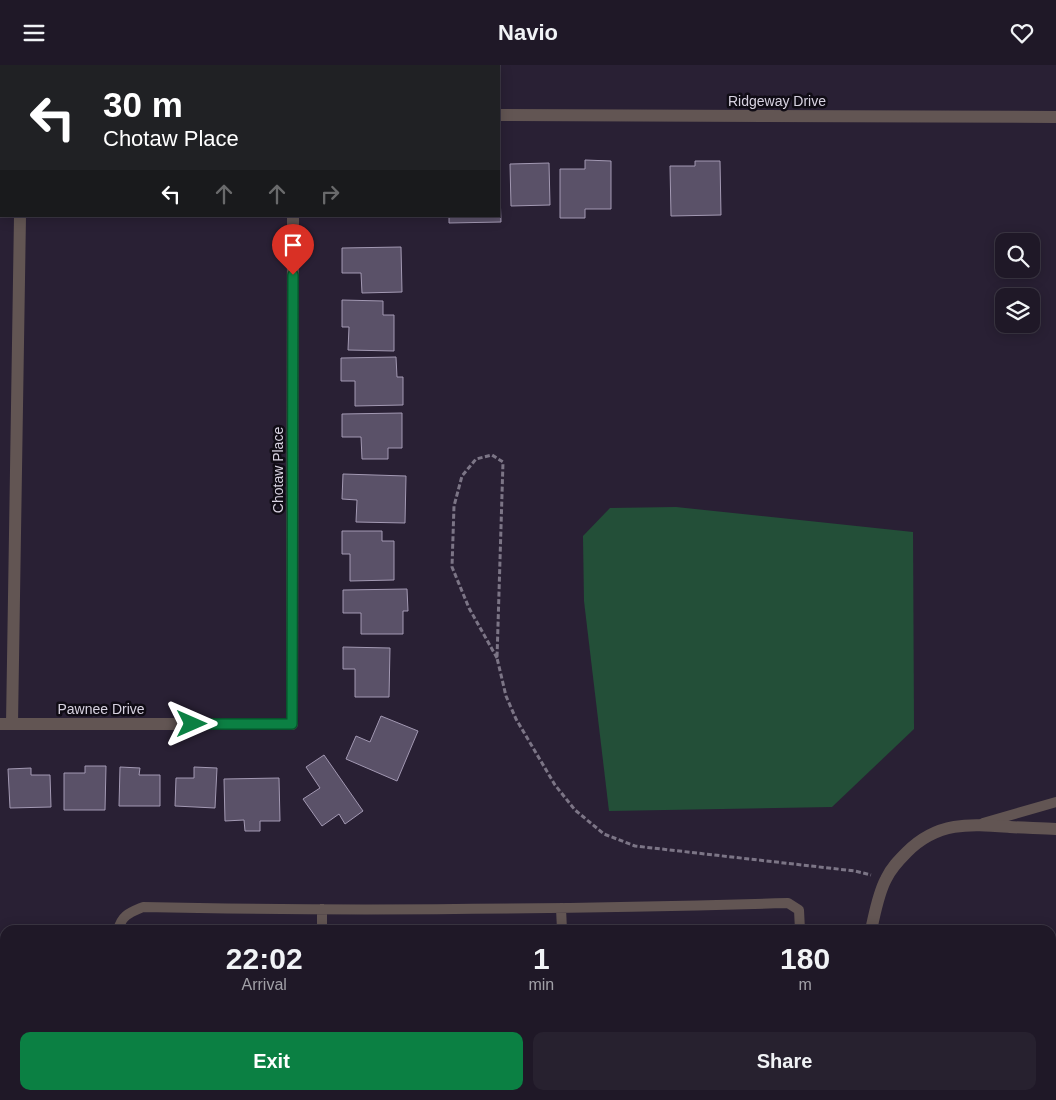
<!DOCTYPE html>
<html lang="en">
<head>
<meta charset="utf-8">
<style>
  :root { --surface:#1f1827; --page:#27212f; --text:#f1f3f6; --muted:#a1a0a7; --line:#3c3744; --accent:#0b8043 }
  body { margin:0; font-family:Arial,sans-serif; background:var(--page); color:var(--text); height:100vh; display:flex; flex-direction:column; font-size:19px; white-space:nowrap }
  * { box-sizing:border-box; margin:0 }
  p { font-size:16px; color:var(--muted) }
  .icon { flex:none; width:28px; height:28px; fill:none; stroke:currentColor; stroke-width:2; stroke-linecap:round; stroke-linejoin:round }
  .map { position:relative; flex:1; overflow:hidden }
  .details { position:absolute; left:0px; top:860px; width:1056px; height:175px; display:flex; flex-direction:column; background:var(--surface); border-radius:15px 15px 0 0; box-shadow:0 2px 12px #0003,0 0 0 1px var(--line) }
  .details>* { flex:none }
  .hud { position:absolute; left:0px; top:0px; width:500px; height:152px; box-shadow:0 2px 12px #0003,0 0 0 1px var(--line); background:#202124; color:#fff; overflow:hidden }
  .fabs { position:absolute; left:995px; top:168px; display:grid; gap:10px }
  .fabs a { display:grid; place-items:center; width:45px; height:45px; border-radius:10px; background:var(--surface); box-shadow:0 2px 12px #0003,0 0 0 1px var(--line); font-size:25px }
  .pin { position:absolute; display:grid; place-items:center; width:42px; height:42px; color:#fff; margin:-51px -21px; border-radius:50% 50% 50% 0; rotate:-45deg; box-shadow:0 0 5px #0007 }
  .pin .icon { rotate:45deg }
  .me { position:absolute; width:55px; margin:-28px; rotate:90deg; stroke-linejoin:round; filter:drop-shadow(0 0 4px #0008) }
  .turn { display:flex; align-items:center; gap:18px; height:105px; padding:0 20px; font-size:22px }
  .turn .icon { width:65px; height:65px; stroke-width:2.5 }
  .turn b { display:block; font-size:35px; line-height:42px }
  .lanes { display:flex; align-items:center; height:48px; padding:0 20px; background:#0003; justify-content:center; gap:25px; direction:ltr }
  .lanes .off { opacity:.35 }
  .eta { display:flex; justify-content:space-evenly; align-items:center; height:85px; text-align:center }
  .eta b { font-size:30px; font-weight:600; line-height:35px }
  .cta { display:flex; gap:10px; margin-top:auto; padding:10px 20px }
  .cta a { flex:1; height:58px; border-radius:10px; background:var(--accent); color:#fff; font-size:20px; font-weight:600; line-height:58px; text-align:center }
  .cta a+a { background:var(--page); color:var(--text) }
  header { display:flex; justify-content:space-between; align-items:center; height:65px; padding:0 20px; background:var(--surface); font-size:22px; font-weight:600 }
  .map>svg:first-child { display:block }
</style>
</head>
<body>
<header><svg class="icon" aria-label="menu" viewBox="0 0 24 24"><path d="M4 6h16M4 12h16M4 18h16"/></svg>Navio<svg class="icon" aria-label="heart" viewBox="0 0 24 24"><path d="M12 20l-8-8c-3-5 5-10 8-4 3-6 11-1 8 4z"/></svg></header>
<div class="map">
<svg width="1056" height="1035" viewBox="0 0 1056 1035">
  <rect width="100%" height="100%" fill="#292034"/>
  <path fill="#234f38" d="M676,442L913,467L914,664L832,742L609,746L584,536L583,471L610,443Z"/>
  <path fill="#5a5168" stroke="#a399b3" d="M585,95L611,96V144H585V153H560V104H585Z
    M695,96H720L721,150L671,151L670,101H695Z
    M549,98L550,140L511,141L510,99Z
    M499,99L501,157L449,158V151H499Z
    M401,182L402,227L362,228L361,208H342V183Z
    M342,235L383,236V250H394V286L348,285L349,262H342Z
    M396,292L397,312H403V340L355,341V316H341V293Z
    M402,348V383H388V394H362L361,372H342V349Z
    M343,409L406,411L405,458L356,457L357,435L342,434Z
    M342,466H382V476H394V515L350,516V489H342Z
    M407,524L408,546H403V569H361V548H343V525Z
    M343,582L390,583L389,632H355V604H343Z
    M381,651L418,666L397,716L346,694L356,671L370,677Z
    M324,690L363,746L345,759L339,749L322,761L303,734L320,723L306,702Z
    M85,701H106L105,745H64V708H85Z
    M120,702L140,703L139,710H160V741H119Z
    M194,702L217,703L215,743L175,741L176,713H194Z
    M31,703V710H50L51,742L10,743L8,704Z
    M279,713L280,756H260V766H245L244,755L225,756L224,714Z
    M301,1030H424V1032L301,1033Z"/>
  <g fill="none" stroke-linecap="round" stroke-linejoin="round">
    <path stroke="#7c7586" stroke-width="3" stroke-dasharray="5 2.5" stroke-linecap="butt" d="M497,593L469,543L452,502L454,441L462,411L476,394L492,390L503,397L497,593L506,631L516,654L555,720L575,745L604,769L635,781L855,806L871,810"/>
    <path stroke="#625553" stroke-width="10" d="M983,758L1056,737
      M561,843L562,865
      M322,844V865
      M118,865C122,850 129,848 143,842C358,847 573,844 788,838L799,845L800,865
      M118,1035V1030"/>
    <path stroke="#625553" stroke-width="12" d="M293,0V1
      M22,1V0
      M499,50L1056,52
      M0,659H292L293,151
      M12,659L20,151
      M871,865C875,848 878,829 886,814C891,803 899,795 907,787C938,756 970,759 1010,762C1025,763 1041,763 1056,764
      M870,1030V1035"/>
  </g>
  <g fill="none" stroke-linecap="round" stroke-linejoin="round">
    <defs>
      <path id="route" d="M192,659H292L293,210"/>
    </defs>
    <use href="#route" stroke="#07532c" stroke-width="12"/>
    <use href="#route" stroke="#0b8043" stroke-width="9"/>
  </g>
  <g text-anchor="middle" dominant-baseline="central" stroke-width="5" stroke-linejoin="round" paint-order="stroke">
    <g font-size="14" fill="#d8d3e1" stroke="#100c15">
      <text x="777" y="36">Ridgeway Drive</text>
      <text transform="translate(278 405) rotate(-90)">Chotaw Place</text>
      <text x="101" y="644">Pawnee Drive</text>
    </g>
  </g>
</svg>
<div class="fabs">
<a><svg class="icon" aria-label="search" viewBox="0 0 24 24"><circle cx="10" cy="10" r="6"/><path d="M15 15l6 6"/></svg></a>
<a><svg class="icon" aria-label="layers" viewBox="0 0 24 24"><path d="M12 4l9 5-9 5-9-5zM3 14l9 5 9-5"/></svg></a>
</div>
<div class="pin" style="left:293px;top:210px;background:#d93025"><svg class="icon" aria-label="arrive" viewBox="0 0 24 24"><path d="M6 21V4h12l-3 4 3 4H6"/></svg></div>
<svg class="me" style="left:192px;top:659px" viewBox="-20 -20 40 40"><path d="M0-17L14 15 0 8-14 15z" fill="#0b8043" stroke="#fff" stroke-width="4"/></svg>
<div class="hud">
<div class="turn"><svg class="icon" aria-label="left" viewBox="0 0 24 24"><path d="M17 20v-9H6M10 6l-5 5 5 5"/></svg><div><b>30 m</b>Chotaw Place</div></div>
<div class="lanes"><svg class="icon" aria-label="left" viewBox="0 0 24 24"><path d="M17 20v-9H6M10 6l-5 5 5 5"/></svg><svg class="icon off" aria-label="ahead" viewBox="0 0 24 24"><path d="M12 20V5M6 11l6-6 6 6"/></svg><svg class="icon off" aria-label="ahead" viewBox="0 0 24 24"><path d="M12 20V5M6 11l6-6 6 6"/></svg><svg class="icon off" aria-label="right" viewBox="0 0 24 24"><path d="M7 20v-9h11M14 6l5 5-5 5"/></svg></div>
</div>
<section class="details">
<div class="eta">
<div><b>22:02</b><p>Arrival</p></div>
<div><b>1</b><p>min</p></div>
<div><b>180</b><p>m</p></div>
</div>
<div class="cta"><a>Exit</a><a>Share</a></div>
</section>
</div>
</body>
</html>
